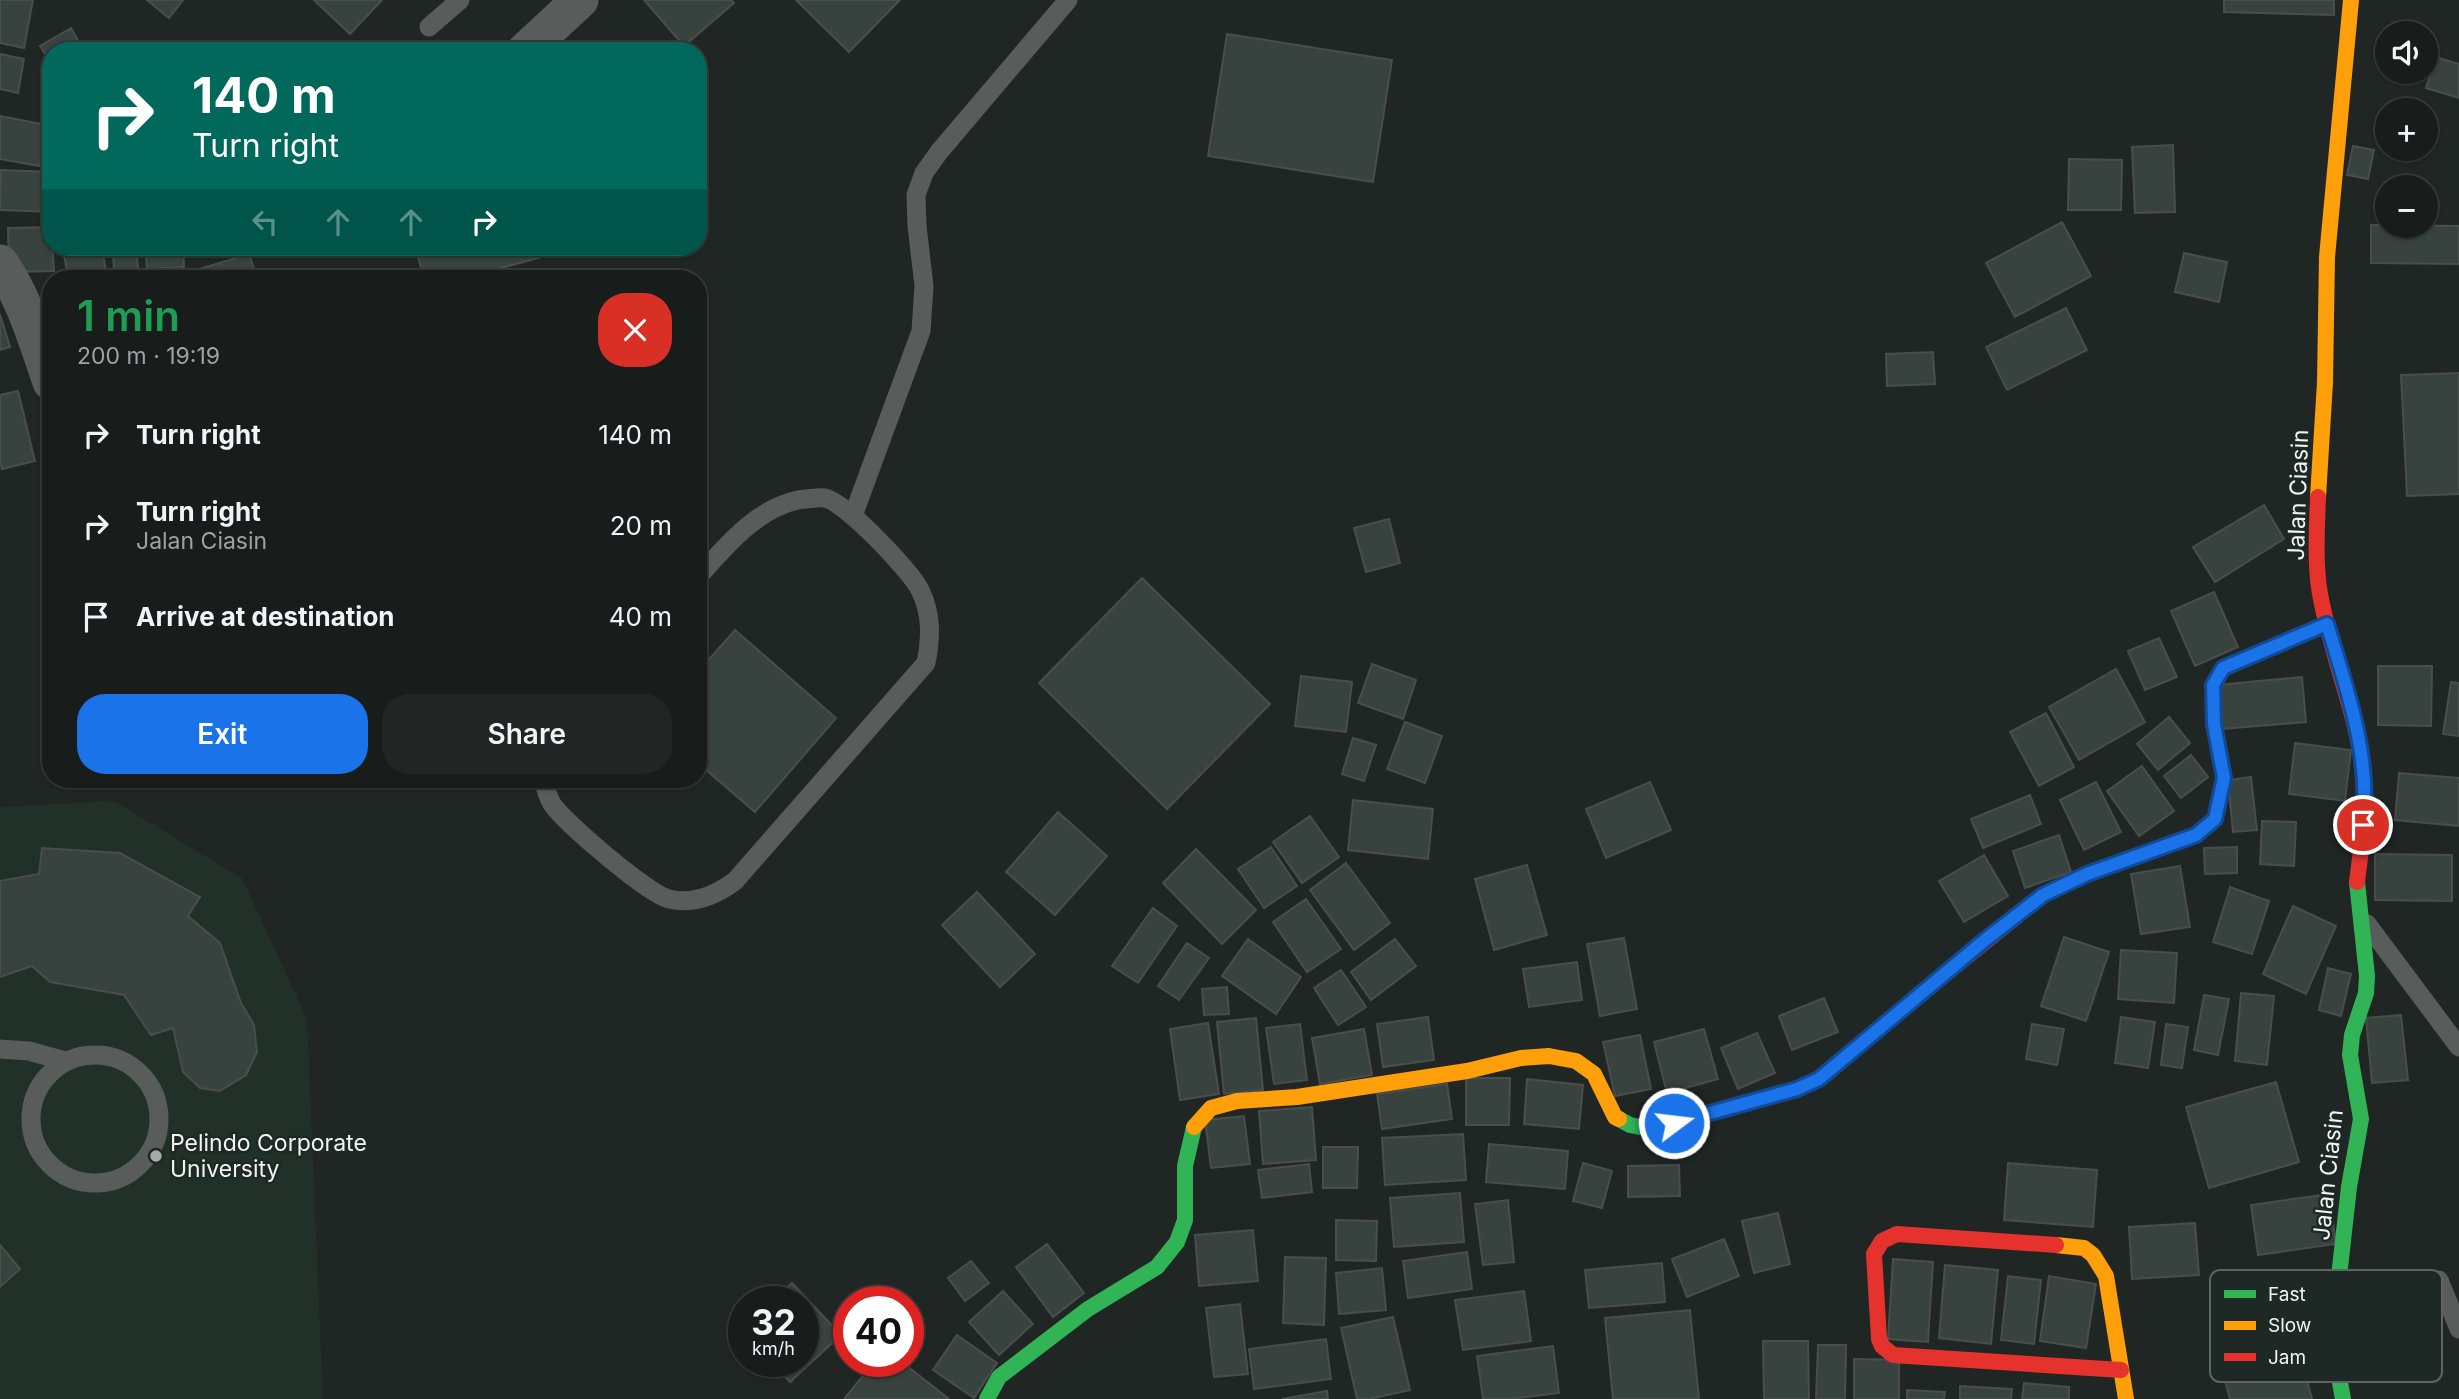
<!DOCTYPE html>
<html lang="en">
<head>
<meta charset="utf-8">
<style>
  :root { --surface:#181c1a; --page:#212523; --text:#f1f3f6; --muted:#9fa1a2; --line:#363a39; --accent:#1a73e8 }
  body { margin:0; font-family:Inter,sans-serif; background:var(--page); color:var(--text); height:100vh; display:flex; flex-direction:column; font-size:26px; white-space:nowrap }
  * { box-sizing:border-box; margin:0 }
  p { font-size:23px; color:var(--muted) }
  .icon { flex:none; width:38px; height:38px; fill:none; stroke:currentColor; stroke-width:2; stroke-linecap:round; stroke-linejoin:round }
  .map { position:relative; flex:1; overflow:hidden }
  .drawer { position:absolute; left:42px; top:270px; width:665px; height:518px; display:flex; flex-direction:column; background:var(--surface); border-radius:28px; box-shadow:0 2px 5px #0004,0 0 0 2px var(--line) }
  .drawer>* { flex:none }
  .hud { position:absolute; left:42px; top:42px; width:665px; height:214px; border-radius:28px; box-shadow:0 2px 5px #0004,0 0 0 2px var(--line); background:#00695c; color:#fff; overflow:hidden }
  .tools { position:absolute; left:2375px; top:21px; display:grid; gap:14px }
  .tools a { display:grid; place-items:center; width:63px; height:63px; border-radius:50%; background:var(--surface); box-shadow:0 2px 5px #0004,0 0 0 2px var(--line); font-size:35px }
  .speed { position:absolute; left:728px; top:1286px; display:flex; gap:14px; font-size:35px; font-weight:700; text-align:center }
  .speed>* { display:grid; place-content:center; width:91px; height:91px; border-radius:50%; background:var(--surface); box-shadow:0 2px 5px #0004,0 0 0 2px var(--line); line-height:1 }
  .speed small { font-size:18px; font-weight:400 }
  .speed .limit { border:10px solid #d22; background:#fff; color:#111 }
  .pin { position:absolute; display:grid; place-items:center; width:60px; height:60px; color:#fff; margin:-30px; border:4px solid #fff; border-radius:50%; box-shadow:0 2px 7px #0007 }
  .me { position:absolute; width:77px; margin:-38px; rotate:75deg; stroke-linejoin:round; filter:drop-shadow(0 0 5px #0008) }
  .turn { display:flex; align-items:center; gap:24px; height:147px; padding:0 35px; font-size:32px }
  .turn .icon { width:91px; height:91px; stroke-width:2.5 }
  .turn b { display:block; font-size:49px; line-height:60px }
  .lanes { display:flex; align-items:center; height:66px; padding:0 35px; background:#0003; justify-content:center; gap:35px; direction:ltr }
  .lanes .off { opacity:.35 }
  .round { display:grid; place-items:center; flex:none; width:74px; height:74px; border-radius:28px; background:var(--page) }
  .overview { display:flex; align-items:center; justify-content:space-between; height:119px; padding:0 35px }
  h1 { font-size:42px; font-weight:600; line-height:52px; color:#1e9e55 }
  .primary-button { display:flex; gap:14px; margin-top:auto; padding:14px 35px }
  .primary-button a { flex:1; height:80px; border-radius:28px; background:var(--accent); color:#fff; font-size:28px; font-weight:600; line-height:80px; text-align:center }
  .primary-button a+a { background:var(--page); color:var(--text) }
  ul { padding:0; list-style:none }
  li { display:flex; align-items:center; gap:21px; height:91px; padding:0 35px }
  li div { flex:1 }
  li b { display:block; font-size:26px }
  li em { font-style:normal }
  .map>svg:first-child { display:block }
</style>
</head>
<body>
<div class="map">
<svg width="2459" height="1399" viewBox="0 0 2459 1399">
  <rect width="100%" height="100%" fill="#202623"/>
  <path fill="#22302a" d="M114,801L242,878L307,1019L323,1399H0V807Z"/>
  <path fill="#38433f" stroke="#494e4c" stroke-width="2" d="M0,0H33L24,48L0,43Z
    M147,0H183L169,18Z
    M314,0H382L350,34Z
    M644,0H731L734,3L684,46Z
    M796,0H900L849,52Z
    M2224,0H2334V15L2224,12Z
    M71,28L84,51H51V63L40,46Z
    M1227,34L1392,60L1373,182L1208,156Z
    M0,54L24,59L18,93L0,89Z
    M2436,57L2459,64V98L2426,88Z
    M0,116L47,125L40,166L0,159Z
    M2387,120V141L2381,139Z
    M2173,145L2175,212L2135,213L2132,147Z
    M2353,146L2374,150L2368,179L2347,175Z
    M2069,159L2122,160L2121,210H2068Z
    M1,170L51,172V212L0,210Z
    M2062,222L2091,276L2015,317L1986,263Z
    M2371,225L2459,226V264L2371,263Z
    M51,227L54,271L9,272L8,228Z
    M63,247H102L107,278H68Z
    M112,247H136L139,278H115Z
    M145,247H183L184,267L147,269Z
    M415,247H579L464,278H424Z
    M2184,253L2227,262L2219,302L2175,292Z
    M249,254L257,278H170Z
    M2066,308L2087,350L2007,390L1986,347Z
    M0,314L10,347L0,350Z
    M1933,352L1935,384L1887,386L1886,354Z
    M2459,373V494L2407,496L2401,375Z
    M18,391L35,461L2,469L0,461V395Z
    M2264,505L2284,539L2215,582L2193,547Z
    M1389,519L1400,563L1366,572L1354,528Z
    M1142,578L1270,704L1167,809L1039,683Z
    M2214,592L2238,647L2195,666L2171,611Z
    M735,630L836,718L755,812L698,763V672Z
    M2159,638L2177,677L2145,690L2128,651Z
    M1372,664L1416,680L1403,719L1358,703Z
    M2378,666H2432L2431,726L2378,725Z
    M2116,669L2145,722L2079,760L2049,707Z
    M1301,676L1352,682L1346,732L1295,726Z
    M2302,677L2306,722L2222,729L2218,685Z
    M2451,682L2459,683V736L2443,734Z
    M2046,713L2074,767L2039,786L2010,732Z
    M2169,717L2190,743L2158,770L2137,744Z
    M1405,722L1442,736L1425,783L1387,769Z
    M1353,738L1376,745L1364,781L1342,774Z
    M2295,743L2351,750L2345,801L2289,794Z
    M2191,755L2208,777L2181,798L2164,776Z
    M2142,766L2174,811L2139,836L2107,791Z
    M2399,773L2459,778V826L2395,820Z
    M2251,777L2257,830L2233,832L2228,780Z
    M1650,782L1671,830L1606,858L1586,809Z
    M2096,782L2121,832L2084,850L2060,800Z
    M2030,795L2041,824L1983,848L1971,819Z
    M1353,800L1433,809L1428,859L1348,850Z
    M1058,812L1107,856L1055,915L1006,872Z
    M1310,816L1339,857L1302,883L1273,842Z
    M2262,821L2296,822L2294,866L2260,864Z
    M2059,835L2071,872L2025,888L2013,851Z
    M1271,847L1297,886L1264,908L1238,869Z
    M2237,847V873L2205,874L2204,848Z
    M42,848L120,853L200,897L188,916L220,943L241,1003L254,1025L257,1052L246,1075L220,1091L200,1088L183,1072L173,1028L151,1035L124,995L50,982L32,966L0,977V881L39,874Z
    M1196,849L1256,910L1222,944L1163,883Z
    M2375,854L2452,855V901L2375,900Z
    M1984,855L2008,896L1964,922L1939,881Z
    M1346,863L1390,923L1354,950L1310,890Z
    M1527,865L1547,935L1494,950L1475,879Z
    M2180,866L2190,927L2141,934L2131,874Z
    M2230,887L2269,901L2252,954L2213,942Z
    M977,892L1035,954L1000,987L942,925Z
    M1306,899L1341,949L1307,972L1273,922Z
    M2293,906L2336,926L2306,994L2263,974Z
    M1153,908L1177,926L1138,983L1112,966Z
    M2064,937L2109,952L2086,1021L2041,1006Z
    M1624,938L1637,1009L1600,1016L1587,944Z
    M1248,939L1301,977L1276,1014L1222,976Z
    M1395,939L1416,966L1371,1000L1351,972Z
    M1187,943L1209,958L1179,1000L1158,986Z
    M2121,950L2177,953L2174,1003L2118,999Z
    M1577,962L1582,1000L1529,1007L1523,969Z
    M2328,968L2351,974L2341,1016L2319,1010Z
    M1341,970L1366,1007L1338,1025L1314,988Z
    M1227,987L1229,1014L1204,1015L1202,989Z
    M2241,993L2274,996L2267,1065L2235,1061Z
    M2204,995L2229,999L2218,1055L2194,1050Z
    M1824,998L1838,1032L1792,1050L1779,1016Z
    M2401,1015L2408,1080L2372,1083L2366,1018Z
    M1428,1017L1434,1060L1383,1067L1377,1024Z
    M2121,1017L2155,1022L2148,1068L2115,1063Z
    M1256,1018L1263,1090L1224,1094L1217,1022Z
    M1208,1023L1219,1094L1180,1100L1170,1029Z
    M1300,1024L1307,1080L1274,1084L1266,1028Z
    M2032,1024L2064,1029L2057,1065L2026,1059Z
    M2166,1024L2188,1027L2182,1068L2161,1065Z
    M1364,1029L1372,1075L1320,1084L1312,1038Z
    M1704,1029L1718,1079L1667,1093L1654,1042Z
    M1757,1033L1775,1073L1738,1089L1721,1048Z
    M1640,1035L1651,1089L1615,1096L1603,1042Z
    M1466,1078H1510L1509,1125H1466Z
    M1527,1079L1583,1085L1579,1129L1524,1124Z
    M2276,1082L2299,1162L2209,1188L2186,1107Z
    M1447,1084L1452,1119L1382,1129L1377,1094Z
    M1312,1107L1316,1160L1263,1164L1259,1111Z
    M1244,1116L1250,1164L1211,1168L1205,1120Z
    M1463,1134L1466,1180L1385,1185L1382,1138Z
    M1489,1144L1568,1151L1565,1189L1486,1182Z
    M1323,1147H1358L1357,1188H1323Z
    M1583,1163L1612,1171L1602,1208L1573,1201Z
    M2008,1163L2097,1170L2093,1227L2004,1220Z
    M1309,1164L1312,1192L1262,1198L1258,1170Z
    M1679,1165L1680,1196L1628,1197V1166Z
    M1460,1193L1464,1242L1394,1247L1390,1198Z
    M2329,1194L2336,1244L2258,1255L2251,1205Z
    M1508,1200L1514,1262L1483,1265L1475,1204Z
    M1778,1213L1790,1264L1754,1273L1742,1221Z
    M1336,1220L1377,1221L1376,1261L1336,1260Z
    M2195,1223L2199,1275L2132,1279L2129,1227Z
    M1253,1230L1258,1281L1199,1286L1195,1235Z
    M1724,1239L1739,1276L1687,1297L1672,1259Z
    M1047,1244L1084,1293L1053,1317L1016,1267Z
    M0,1245L20,1269L0,1287Z
    M1467,1252L1472,1289L1408,1298L1403,1261Z
    M1285,1257L1326,1258L1324,1325L1283,1323Z
    M1893,1259L1933,1262L1928,1342L1888,1339Z
    M971,1261L989,1283L965,1301L948,1278Z
    M1662,1263L1665,1302L1589,1308L1585,1270Z
    M1945,1265L1998,1270L1991,1344L1939,1338Z
    M1382,1268L1386,1310L1339,1314L1336,1273Z
    M2008,1276L2041,1280L2034,1344L2001,1340Z
    M2049,1276L2096,1284L2086,1348L2040,1341Z
    M792,1283L841,1335L790,1382L771,1362H803V1302H772Z
    M1003,1291L1033,1324L999,1355L969,1322Z
    M1524,1291L1531,1341L1463,1350L1455,1300Z
    M1240,1304L1248,1374L1214,1377L1206,1308Z
    M1690,1310L1699,1399H1613L1605,1318Z
    M1393,1317L1410,1390L1369,1399H1357L1341,1328Z
    M957,1335L997,1363L974,1398L933,1370Z
    M1326,1339L1331,1379L1254,1389L1249,1349Z
    M2296,1339L2312,1399H2230L2219,1359Z
    M1763,1341H1808L1809,1399H1764Z
    M1818,1345H1846L1845,1399H1816Z
    M1553,1346L1559,1393L1510,1399H1483L1477,1356Z
    M1854,1359L1899,1360V1399H1854Z
    M874,1362H902L949,1399H844Z
    M2024,1383L2069,1387V1399H2022Z
    M1960,1386L2012,1389L2011,1399H1960Z
    M1907,1390L1945,1392L1944,1399H1907Z
    M1327,1391L1328,1399H1282Z"/>
  <g fill="none" stroke-linecap="round" stroke-linejoin="round">
    <path stroke="#585c5a" stroke-width="19" d="M429,27L460,0
      M853,516L921,331L924,286L917,226L916,195L924,173L939,152L1068,0
      M543,779C545,787 548,797 552,804C565,823 648,894 669,899C693,905 716,895 735,881L926,663C931,638 932,614 920,590C911,571 845,502 825,498C818,497 806,499 798,500C756,509 726,546 698,577
      M2367,924L2459,1047
      M0,1049L29,1051L65,1061
      M31 1119a64 64 0 1 1 128 0a64 64 0 1 1-128 0Z
      M2439,1280L2459,1329"/>
    <path stroke="#585c5a" stroke-width="37" d="M525,51L580,0
      M0,263C25,299 37,342 51,382"/>
    <path stroke="#30b455" stroke-width="16" d="M2220,794L2224,778L2214,724L2213,686L2223,668L2327,624
      M1619,1119L1630,1125L1650,1129L1797,1089L1819,1079L1917,997
      M987,1399L999,1377L1088,1309L1157,1267L1177,1242L1185,1220V1166L1194,1127
      M2343,1399L2332,1339L2349,1187L2361,1119L2350,1055L2352,1035L2366,993L2367,976L2357,882"/>
    <path stroke="#ff9f0a" stroke-width="16" d="M2318,497L2325,382L2327,257L2351,0
      M1194,1127L1211,1108L1237,1101L1297,1097L1467,1071L1521,1058L1549,1056L1576,1061L1594,1074L1615,1117L1619,1119
      M2056,1245L2084,1248L2093,1255L2106,1276L2126,1399"/>
    <path stroke="#e5322d" stroke-width="16" d="M2318,497C2317,527 2315,558 2319,588C2329,652 2357,711 2364,776C2368,811 2361,847 2357,882
      M1917,997L2043,895L2087,874L2196,835L2215,819L2220,794
      M2056,1245L1897,1234L1882,1241L1874,1254L1879,1339L1882,1346L1893,1355L2121,1370"/>
  </g>
  <g fill="none" stroke-linecap="round" stroke-linejoin="round">
    <defs>
      <path id="route" d="M1674,1123L1797,1089L1819,1079L1985,940L2043,895L2087,874L2196,835L2215,819L2224,778L2214,724L2213,685L2223,668L2327,624C2347,689 2371,757 2363,825"/>
    </defs>
    <use href="#route" stroke="#114b97" stroke-width="18"/>
    <use href="#route" stroke="#1a73e8" stroke-width="12"/>
  </g>
  <circle fill="#a6acaa" stroke="#1e2824" stroke-width="2.5" cx="156" cy="1156" r="7"/>
  <g text-anchor="middle" dominant-baseline="central" stroke-width="5" stroke-linejoin="round" paint-order="stroke">
    <g font-size="23" fill="#eef4f2" stroke="#1e2824">
      <text transform="translate(2298 495) rotate(-88)">Jalan Ciasin</text>
      <text transform="translate(2328 1175) rotate(-84)">Jalan Ciasin</text>
    </g>
    <g font-size="23" fill="#eef4f2" stroke="#1e2824" text-anchor="start">
      <text x="170" y="1143">Pelindo Corporate<tspan x="170" dy="26">University</tspan></text>
    </g>
  </g>
  <rect x="2210" y="1270" width="232" height="112" rx="10" fill="#1e2824" stroke="#5c6562" stroke-width="2"/>
  <rect x="2224" y="1290" width="32" height="8" fill="#30b455"/>
  <rect x="2224" y="1321" width="32" height="9" fill="#ff9f0a"/>
  <rect x="2224" y="1353" width="32" height="8" fill="#e5322d"/>
  <g font-size="19" fill="#eef4f2">
    <text x="2268" y="1301">Fast</text>
    <text x="2268" y="1332">Slow</text>
    <text x="2268" y="1364">Jam</text>
  </g>
</svg>
<div class="tools">
<a><svg class="icon" aria-label="sound" viewBox="0 0 24 24"><path d="M4 9h4l5-4v14l-5-4H4zM17 9q2 3 0 6"/></svg></a>
<a>+</a>
<a>−</a>
</div>
<div class="speed"><div>32<small>km/h</small></div><div class="limit">40</div></div>
<div class="pin" style="left:2363px;top:825px;background:#d93025"><svg class="icon" aria-label="arrive" viewBox="0 0 24 24"><path d="M6 21V4h12l-3 4 3 4H6"/></svg></div>
<svg class="me" style="left:1674px;top:1123px" viewBox="-20 -20 40 40"><circle r="17" fill="#1a73e8" stroke="#fff" stroke-width="3"/><path d="M0-11L8 9 0 5-8 9z" fill="#fff"/></svg>
<div class="hud">
<div class="turn"><svg class="icon" aria-label="right" viewBox="0 0 24 24"><path d="M7 20v-9h11M14 6l5 5-5 5"/></svg><div><b>140 m</b>Turn right</div></div>
<div class="lanes"><svg class="icon off" aria-label="left" viewBox="0 0 24 24"><path d="M17 20v-9H6M10 6l-5 5 5 5"/></svg><svg class="icon off" aria-label="ahead" viewBox="0 0 24 24"><path d="M12 20V5M6 11l6-6 6 6"/></svg><svg class="icon off" aria-label="ahead" viewBox="0 0 24 24"><path d="M12 20V5M6 11l6-6 6 6"/></svg><svg class="icon" aria-label="right" viewBox="0 0 24 24"><path d="M7 20v-9h11M14 6l5 5-5 5"/></svg></div>
</div>
<section class="drawer">
<div class="overview"><div><h1>1 min</h1><p>200 m · 19:19</p></div><a class="round" style="background:#d93025;color:#fff"><svg class="icon" aria-label="close" viewBox="0 0 24 24"><path d="M6 6l12 12M18 6L6 18"/></svg></a></div>
<ul>
<li><svg class="icon" aria-label="right" viewBox="0 0 24 24"><path d="M7 20v-9h11M14 6l5 5-5 5"/></svg><div><b>Turn right</b></div><em>140 m</em></li>
<li><svg class="icon" aria-label="right" viewBox="0 0 24 24"><path d="M7 20v-9h11M14 6l5 5-5 5"/></svg><div><b>Turn right</b><p>Jalan Ciasin</p></div><em>20 m</em></li>
<li><svg class="icon" aria-label="arrive" viewBox="0 0 24 24"><path d="M6 21V4h12l-3 4 3 4H6"/></svg><div><b>Arrive at destination</b></div><em>40 m</em></li>
</ul>
<div class="primary-button"><a>Exit</a><a>Share</a></div>
</section>
</div>
</body>
</html>
